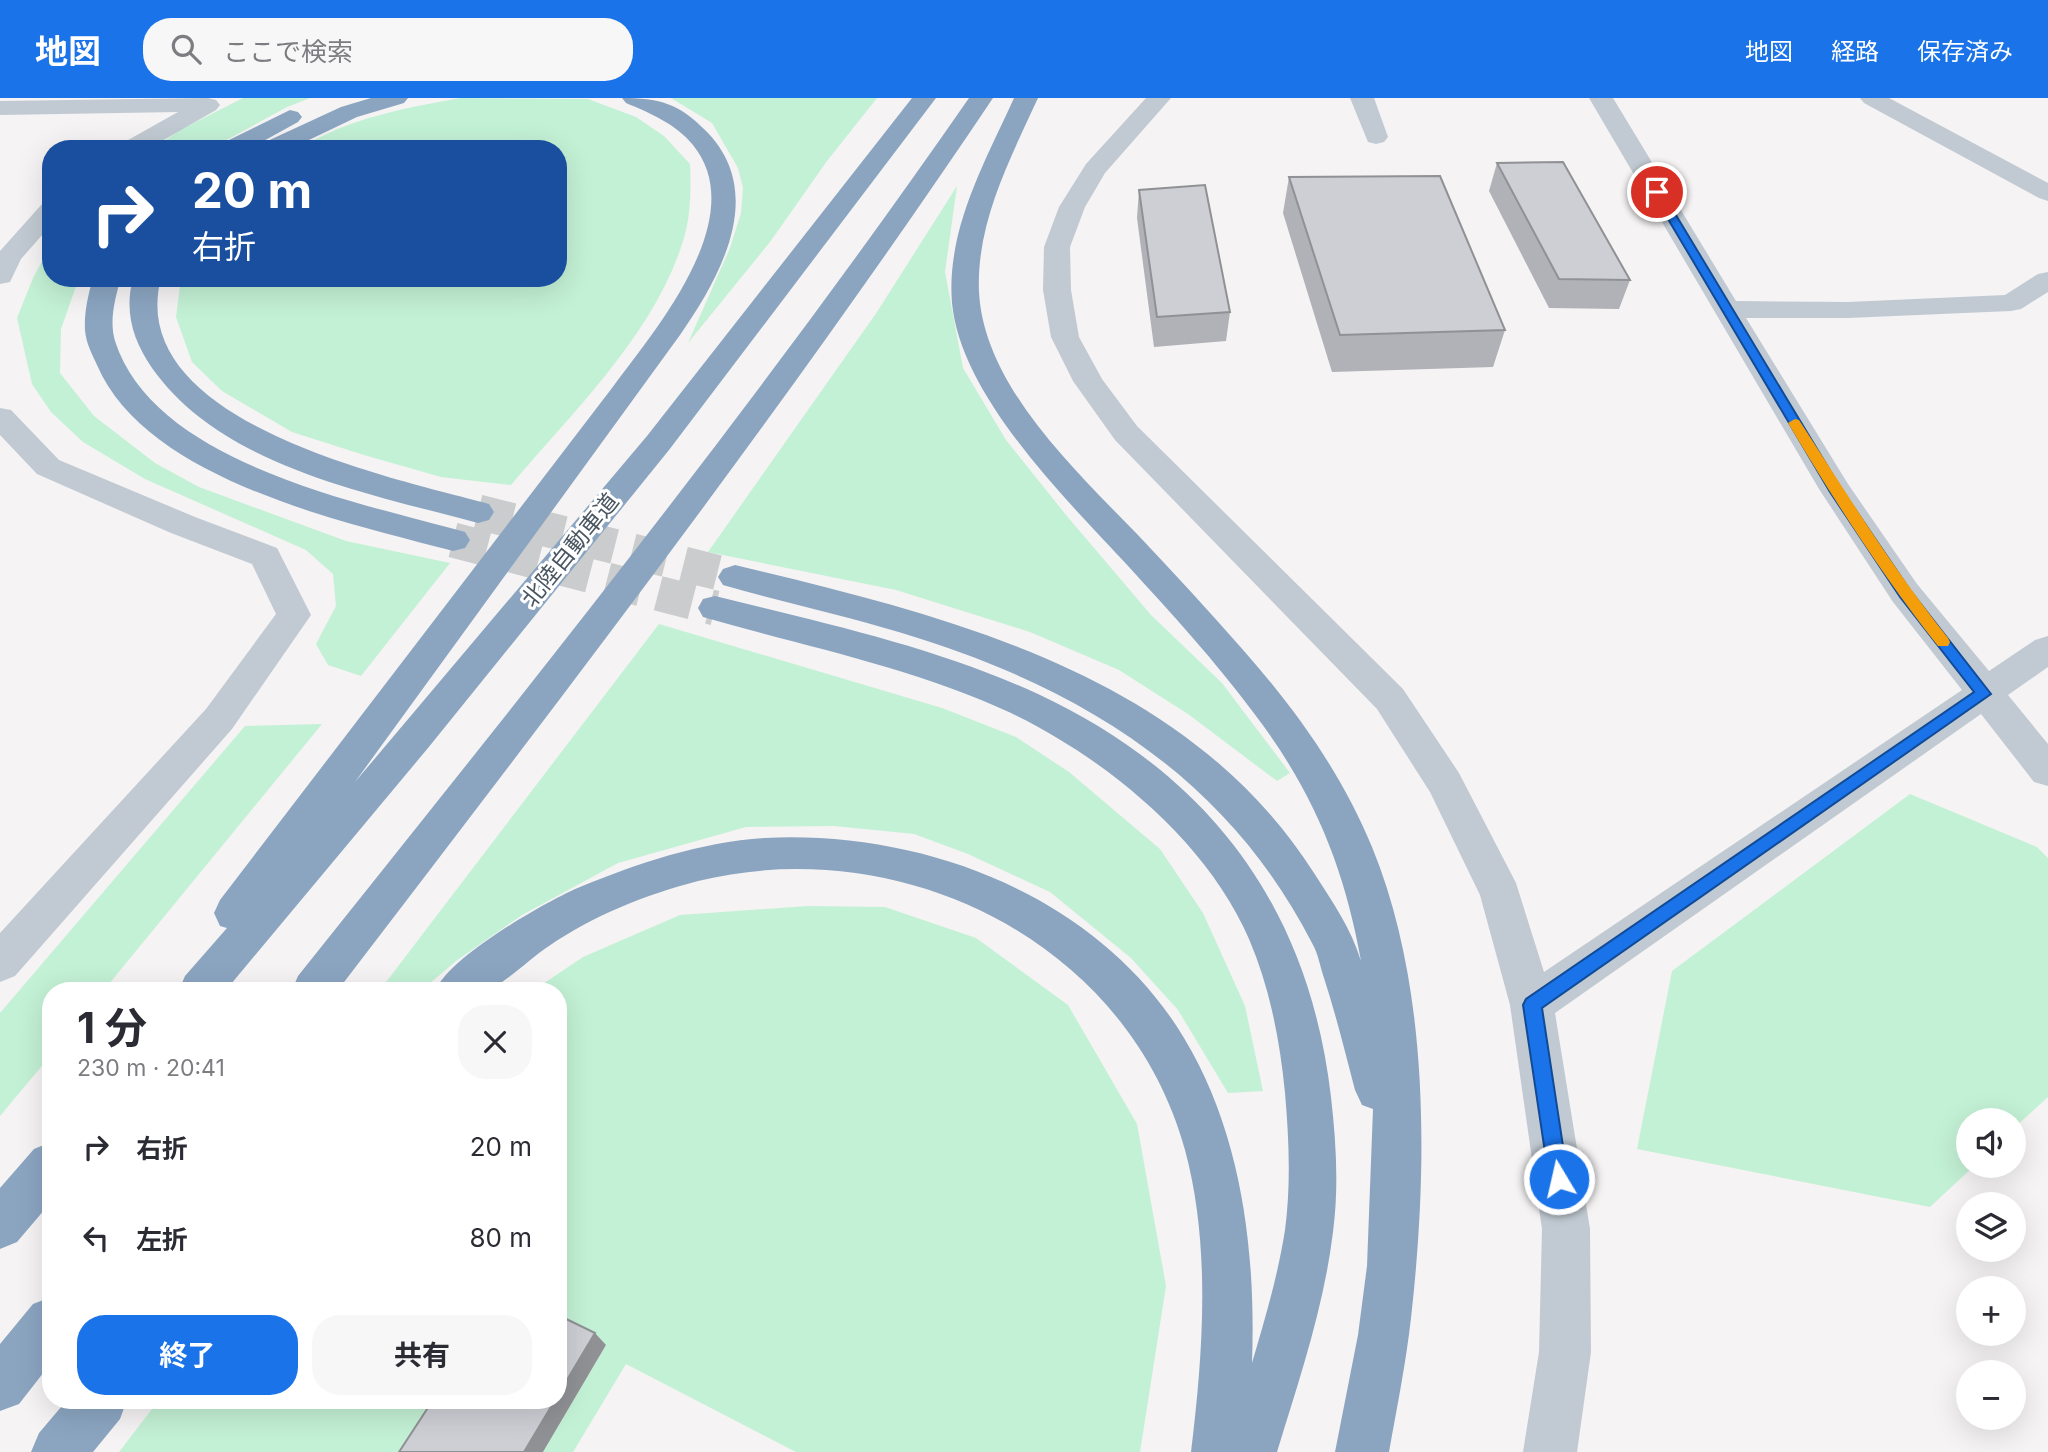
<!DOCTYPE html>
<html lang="ja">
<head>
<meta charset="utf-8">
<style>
  :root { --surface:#fff; --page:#f7f7f7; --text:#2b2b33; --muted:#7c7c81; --accent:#1a73e8 }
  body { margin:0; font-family:Inter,"Noto Sans JP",sans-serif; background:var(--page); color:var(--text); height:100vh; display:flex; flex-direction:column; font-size:26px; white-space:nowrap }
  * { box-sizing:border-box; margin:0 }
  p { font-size:23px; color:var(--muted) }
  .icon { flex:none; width:38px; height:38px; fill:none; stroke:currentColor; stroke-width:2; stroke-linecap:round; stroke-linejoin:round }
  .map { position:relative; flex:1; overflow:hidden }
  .panel { position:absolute; left:42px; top:884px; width:525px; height:427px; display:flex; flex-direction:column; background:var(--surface); border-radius:28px; box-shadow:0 7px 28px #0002 }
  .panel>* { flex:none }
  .guide { position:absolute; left:42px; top:42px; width:525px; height:147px; border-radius:28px; box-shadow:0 7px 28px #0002; background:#1a4fa0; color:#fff; overflow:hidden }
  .buttons { position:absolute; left:1956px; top:1010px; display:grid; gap:14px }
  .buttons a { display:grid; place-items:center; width:70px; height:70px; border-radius:50%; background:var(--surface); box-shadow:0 7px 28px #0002; font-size:35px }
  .pin { position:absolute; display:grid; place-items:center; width:60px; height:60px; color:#fff; margin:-30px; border:4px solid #fff; border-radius:50%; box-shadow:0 2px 7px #0007 }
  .me { position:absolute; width:77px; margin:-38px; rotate:351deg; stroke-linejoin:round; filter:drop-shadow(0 0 5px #0008) }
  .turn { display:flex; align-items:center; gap:24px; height:147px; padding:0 35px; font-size:32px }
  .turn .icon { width:91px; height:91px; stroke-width:2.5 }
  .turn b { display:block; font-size:49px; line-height:60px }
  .round { display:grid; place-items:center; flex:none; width:74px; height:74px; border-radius:28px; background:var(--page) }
  .head { display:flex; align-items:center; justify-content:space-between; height:119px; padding:0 35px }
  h1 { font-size:42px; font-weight:700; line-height:52px }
  .cta { display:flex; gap:14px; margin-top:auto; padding:14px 35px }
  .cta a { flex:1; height:80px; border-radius:28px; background:var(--accent); color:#fff; font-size:28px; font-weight:700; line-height:80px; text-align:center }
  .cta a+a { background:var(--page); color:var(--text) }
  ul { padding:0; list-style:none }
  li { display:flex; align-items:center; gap:21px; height:91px; padding:0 35px }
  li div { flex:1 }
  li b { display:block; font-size:26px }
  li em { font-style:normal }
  header { display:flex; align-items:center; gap:42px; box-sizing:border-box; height:98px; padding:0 35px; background:var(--accent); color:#fff }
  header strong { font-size:33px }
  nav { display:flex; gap:38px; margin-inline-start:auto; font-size:24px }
  .search { width:490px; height:63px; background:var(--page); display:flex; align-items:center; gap:18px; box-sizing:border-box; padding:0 24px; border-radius:28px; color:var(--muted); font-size:26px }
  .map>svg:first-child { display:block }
</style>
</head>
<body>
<header>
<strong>地図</strong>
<div class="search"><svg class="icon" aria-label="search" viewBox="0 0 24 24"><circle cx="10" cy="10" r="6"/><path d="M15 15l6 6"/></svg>ここで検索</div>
<nav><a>地図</a><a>経路</a><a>保存済み</a></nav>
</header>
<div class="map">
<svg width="2048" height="1354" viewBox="0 0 2048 1354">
  <rect width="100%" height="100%" fill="#f5f3f3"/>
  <path fill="#c3f1d5" d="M243,0H310L287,9L210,51H152L182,31Z
    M460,0L588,1L636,19L664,38L690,66C691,90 691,116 684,140C655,236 574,312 511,387L441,379L364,357L292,334L222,293L192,264L176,219L181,180H558V51H300C346,20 407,10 460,0Z
    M671,0H877L827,63L770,144L688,245L730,150L741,115L743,90L738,70L712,25Z
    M957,88L945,174L963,270L1006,342L1066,417L1151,517L1222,585L1290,675L1277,683L1188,616L1119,572L1030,534L896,492L708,454L877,214Z
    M51,147V180H79L61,231L60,275L94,318L155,365L199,389L346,443L450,465L361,578L328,567L316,546L336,508L333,476L306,452L145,381L83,344L51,314L32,286L17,220L33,180Z
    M659,526L942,610L1016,639L1069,674L1160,751L1203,815L1245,908L1263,993L1228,995L1178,912L1131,860L1050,794L968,756L914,736L834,728L746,729L618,765L522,817L456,863L422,892H380Z
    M322,626L104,892H51V957L0,1018V915L245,628Z
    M1910,696L2037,749L2048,760V999L2014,1030V1022H1969V1068H1974L1930,1109L1637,1051L1672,873Z
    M808,808L885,809L976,840L1068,907L1137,1026L1166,1188L1140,1354H796L626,1266L573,1354H543L606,1247L558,1224V892H534L583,859L680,817Z
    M159,1302H455L421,1354H119Z"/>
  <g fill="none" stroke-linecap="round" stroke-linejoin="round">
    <path stroke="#caccce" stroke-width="35" stroke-dasharray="35 18" stroke-linecap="butt" d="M478,414L735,479
      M453,442L715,510"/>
    <path fill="#c1cad2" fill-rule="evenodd" d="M208,0L216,2L220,7L216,12L148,51H118L121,46L178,14L0,17V3Z
      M1146,0H1171L1105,75L1085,109L1070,149L1071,192L1079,239L1102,281L1137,328L1403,591L1459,675L1516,785L1544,874L1962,592L1893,504L1819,391L1589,0H1613L1736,203L1848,204L2005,197L2038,176L2048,174V194L2021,211L2011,213L1848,220H1746L1848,386L1917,486L1989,573L2035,542L2048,538V569L2008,597L2048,646V688L2034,684L1981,616L1555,915L1590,1131L1591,1254L1577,1354H1523L1539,1254L1542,1131L1510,907L1480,797L1430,694L1377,611L1115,342L1073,283L1051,239L1043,192L1044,149L1059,109L1086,66Z
      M1350,0H1374L1388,39L1384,44L1376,46L1368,44Z
      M1860,0H1889L2048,85V103L2039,100L1864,5Z
      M51,103V127L21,161L10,184L0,186V153L42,106Z
      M0,310L11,312L59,362L195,419L277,450L311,517L232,631L15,878L0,884V835L206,611L276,516L252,466L171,435L37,376L0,337Z"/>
    <path fill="#8ba5c1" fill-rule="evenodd" d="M371,0H408L404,5L357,19L290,51H258L261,46L341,9Z
      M622,0C659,0 678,5 705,32C768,94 721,178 680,237L355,684L647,338L912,0H936L669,352L428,650L226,892H179L185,878L227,830L220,828L214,815L220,802L612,290C654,233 752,120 693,47C676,26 650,15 626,5Z
      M969,0H993C787,307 562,599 338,892H292L298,878C528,590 759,303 969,0Z
      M1014,0H1038C1010,61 976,125 979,194C984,288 1075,372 1137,436C1173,474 1209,513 1244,553C1296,612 1342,676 1372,749C1430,890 1428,1070 1411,1220C1406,1265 1397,1309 1389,1354H1335L1358,1237L1367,1168L1373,1011L1362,1007L1355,992C1345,954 1336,917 1324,880C1320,868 1318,855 1312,845C1226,677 1078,588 902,535C843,517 782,504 723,487L718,479L723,471L735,467C951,519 1186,575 1314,775C1332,803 1351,830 1361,863C1344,767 1312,691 1253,614C1215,563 1172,516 1129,469C1067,402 961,299 952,205C946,132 985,64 1014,0Z
      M290,12L298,14L302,19L298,24L249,51H218L221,46Z
      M93,180H121C115,200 109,223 115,243C154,365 357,404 465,434L470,442L465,450L453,453C344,424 146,382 97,267C92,256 86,245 85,232C84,215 88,197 93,180Z
      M133,180H161C123,325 394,380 489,406L494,414L489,422L478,425C368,395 222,369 152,270C133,242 124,214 133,180Z
      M715,498C824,525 936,549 1038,596C1211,677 1309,810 1331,999C1336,1043 1339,1089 1333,1134C1324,1209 1299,1282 1277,1354H1191C1203,1256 1211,1148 1185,1052C1128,844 902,733 698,783C645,797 594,817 549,848C532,859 505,885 490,891C480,896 448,892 436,892C448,860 546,803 580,789C639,765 701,744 765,740C924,732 1099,798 1184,940C1242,1036 1256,1154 1252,1265C1265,1221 1278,1177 1285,1132C1291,1087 1289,1041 1285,995C1280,943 1270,890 1249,841C1207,743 1105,660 1011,615C912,569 806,549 703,519L698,510L703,501Z
      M51,1044V1104L17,1144L0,1151V1090L34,1051Z
      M51,1199V1265L19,1306L0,1313V1246L33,1206Z
      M67,1302H127L120,1321L93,1354H31L39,1335Z"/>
  </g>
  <path fill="#b0b2b7" d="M1497,65L1630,182L1619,211L1549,210L1489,93Z
    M1289,79L1505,232L1493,269L1332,274L1283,115Z
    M1139,92L1230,214L1226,243L1154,249L1137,120Z"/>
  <path fill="#909195" d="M595,1235L606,1247L543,1354H524L555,1302H558V1297Z"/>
  <path fill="#cdcfd5" stroke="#909195" stroke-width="2" d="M1563,64L1630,182L1559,181L1497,65Z
    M1440,78L1505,232L1340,237L1289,79Z
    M1205,87L1230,214L1157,219L1139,92Z
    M558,1217L595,1235L558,1297Z
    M433,1302H555L524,1354H399Z"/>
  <path fill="#1a73e8" stroke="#114b97" stroke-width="2" d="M1657,91L1662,94L1840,389L1910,492L1991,596L1542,910L1568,1081L1566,1088L1559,1091L1552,1088L1549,1081L1523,907L1526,901L1974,594L1900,499L1830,394L1652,94Z"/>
  <path fill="#f59e0b" d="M1795,321L1799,322C1847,396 1893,471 1948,540L1950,544L1948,548H1938C1882,477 1834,402 1788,325Z"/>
  <g text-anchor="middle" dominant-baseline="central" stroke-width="6" stroke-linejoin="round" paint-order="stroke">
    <g font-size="23" fill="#4a5661" stroke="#fff">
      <text transform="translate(570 452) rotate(-51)">北陸自動車道</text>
    </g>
  </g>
</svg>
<div class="buttons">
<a><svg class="icon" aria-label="sound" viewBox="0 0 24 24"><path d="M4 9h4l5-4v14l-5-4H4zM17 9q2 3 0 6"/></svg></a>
<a><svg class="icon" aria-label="layers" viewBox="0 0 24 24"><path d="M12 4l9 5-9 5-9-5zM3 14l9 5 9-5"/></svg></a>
<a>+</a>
<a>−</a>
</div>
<div class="pin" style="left:1657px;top:94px;background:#d93025"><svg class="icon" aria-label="arrive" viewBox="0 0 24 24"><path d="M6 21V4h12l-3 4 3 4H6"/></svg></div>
<svg class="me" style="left:1559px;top:1081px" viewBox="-20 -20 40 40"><circle r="17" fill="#1a73e8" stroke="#fff" stroke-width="3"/><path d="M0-11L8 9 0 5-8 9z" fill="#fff"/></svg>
<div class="guide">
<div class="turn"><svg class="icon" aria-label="right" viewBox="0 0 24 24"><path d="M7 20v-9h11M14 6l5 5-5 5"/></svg><div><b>20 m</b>右折</div></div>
</div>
<section class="panel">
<div class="head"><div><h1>1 分</h1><p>230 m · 20:41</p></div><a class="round"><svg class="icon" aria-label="close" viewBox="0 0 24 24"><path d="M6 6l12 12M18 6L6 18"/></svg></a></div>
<ul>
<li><svg class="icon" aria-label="right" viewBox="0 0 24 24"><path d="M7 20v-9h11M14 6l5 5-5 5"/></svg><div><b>右折</b></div><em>20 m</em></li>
<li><svg class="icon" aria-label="left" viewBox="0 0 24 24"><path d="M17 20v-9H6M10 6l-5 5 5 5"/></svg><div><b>左折</b></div><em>80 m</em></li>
</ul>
<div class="cta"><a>終了</a><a>共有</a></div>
</section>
</div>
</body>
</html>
